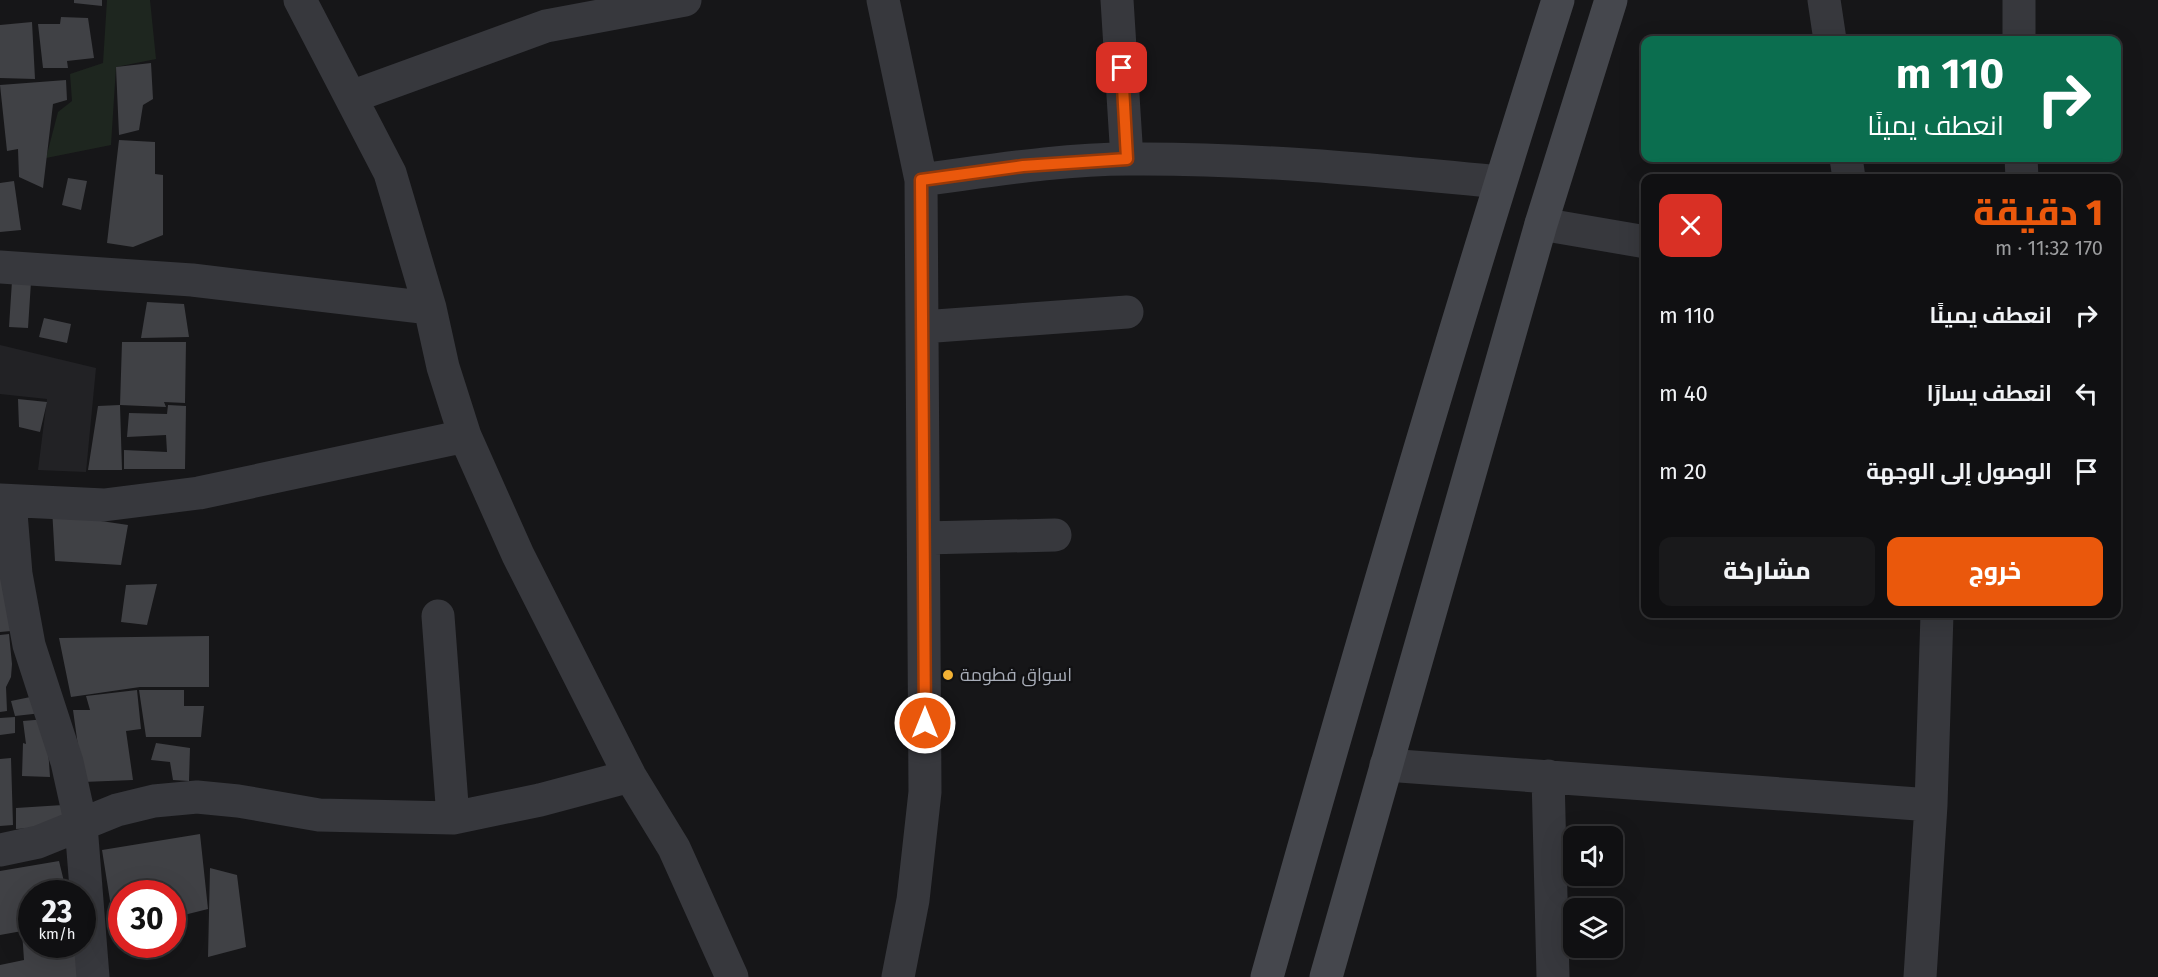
<!DOCTYPE html>
<html lang="ar">
<head>
<meta charset="utf-8">
<style>
  :root { --surface:#101012; --page:#19191b; --text:#f1f3f6; --muted:#9c9d9f; --line:#303032; --accent:#ea580c }
  body { margin:0; font-family:"Fira Sans",Cairo,sans-serif; background:var(--page); color:var(--text); direction:rtl; height:100vh; display:flex; flex-direction:column; font-size:22px; white-space:nowrap }
  * { box-sizing:border-box; margin:0 }
  p { font-size:20px; color:var(--muted) }
  .icon { flex:none; width:33px; height:33px; fill:none; stroke:currentColor; stroke-width:2; stroke-linecap:round; stroke-linejoin:round }
  .map { position:relative; flex:1; overflow:hidden; direction:ltr }
  .side { position:absolute; left:1641px; top:174px; width:480px; height:444px; display:flex; flex-direction:column; background:var(--surface); border-radius:12px; box-shadow:0 6px 24px #0002,0 0 0 2px var(--line); direction:rtl }
  .side>* { flex:none }
  .guide { position:absolute; left:1641px; top:36px; width:480px; height:126px; border-radius:12px; box-shadow:0 6px 24px #0002,0 0 0 2px var(--line); direction:rtl; background:#0b6e4f; color:#fff; overflow:hidden }
  .controls { position:absolute; left:1563px; top:826px; display:grid; gap:12px }
  .controls a { display:grid; place-items:center; width:60px; height:60px; border-radius:12px; background:var(--surface); box-shadow:0 6px 24px #0002,0 0 0 2px var(--line); font-size:30px }
  .speed { position:absolute; left:18px; top:880px; display:flex; gap:12px; font-size:30px; font-weight:700; text-align:center }
  .speed>* { display:grid; place-content:center; width:78px; height:78px; border-radius:50%; background:var(--surface); box-shadow:0 6px 24px #0002,0 0 0 2px var(--line); line-height:1 }
  .speed small { font-size:15px; font-weight:400 }
  .speed .limit { border:9px solid #d22; background:#fff; color:#111 }
  .pin { position:absolute; display:grid; place-items:center; width:51px; height:51px; color:#fff; margin:-26px; border-radius:12px; box-shadow:0 3px 9px #0006 }
  .me { position:absolute; width:66px; margin:-33px; rotate:0deg; stroke-linejoin:round; filter:drop-shadow(0 0 4px #0008) }
  .turn { display:flex; align-items:center; gap:21px; height:126px; padding:0 18px; font-size:27px }
  .turn .icon { width:78px; height:78px; stroke-width:2.5 }
  .turn b { display:block; font-size:42px; line-height:51px }
  .round { display:grid; place-items:center; flex:none; width:63px; height:63px; border-radius:12px; background:var(--page) }
  .summary { display:flex; align-items:center; justify-content:space-between; height:102px; padding:0 18px }
  h1 { font-size:36px; font-weight:800; line-height:45px; color:var(--accent) }
  .action { display:flex; gap:12px; margin-top:auto; padding:12px 18px }
  .action a { flex:1; height:69px; border-radius:12px; background:var(--accent); color:#fff; font-size:24px; font-weight:800; line-height:69px; text-align:center }
  .action a+a { background:var(--page); color:var(--text) }
  ul { padding:0; list-style:none }
  li { display:flex; align-items:center; gap:18px; height:78px; padding:0 18px }
  li div { flex:1 }
  li b { display:block; font-size:22px }
  li em { font-style:normal }
  .map>svg:first-child { display:block }
</style>
</head>
<body>
<div class="map">
<svg width="2158" height="977" viewBox="0 0 2158 977">
  <rect width="100%" height="100%" fill="#161618"/>
  <path fill="#222225" d="M0,345L96,368L86,472L38,470L47,399L0,394Z"/>
  <path fill="#1e261f" d="M107,0H150L156,59L116,67L111,145L46,158L58,112L72,101L70,74L103,63Z"/>
  <path fill="#404145" d="M74,0H102V6L74,3Z
    M61,17L88,18L94,58L67,61L68,68H43L38,24H60Z
    M32,22L35,79L0,78V25Z
    M151,63L153,99L143,105L139,130L119,135L116,67Z
    M66,80L67,100L53,104L43,188L19,177L18,149L7,151L0,85Z
    M119,140L155,142V174L163,175V235L133,247L107,243Z
    M68,178L87,181L81,210L62,205Z
    M14,181L21,230L0,232V183Z
    M12,281L31,282L28,328L9,327Z
    M147,302L184,304L189,337L141,338Z
    M44,318L71,324L67,343L39,337Z
    M122,342H186L185,403L164,402L166,407L120,405Z
    M18,399L47,402L40,432L19,427Z
    M120,405L122,470H88L98,406Z
    M168,405L186,406L185,469H124V450L167,452L166,435L127,437L129,413L167,414Z
    M52,508L101,521L128,525L121,565L55,561Z
    M0,562L22,630L0,632Z
    M157,584L147,625L121,622L126,585Z
    M9,634L12,664L11,677L6,687L7,711L0,712V635Z
    M209,636V687H140L71,697L59,638Z
    M137,690L141,729L126,731L133,780L83,782L73,710H90L86,696Z
    M139,690H184V706H204L201,737H146Z
    M40,695L42,713L15,716L11,701Z
    M15,717V733L0,735V718Z
    M46,719L50,777L22,776L23,743L26,744L23,721Z
    M156,743L190,748L189,781L173,780L170,762L151,760Z
    M11,758L13,825L0,826V759Z
    M63,805L64,826L16,829V808Z
    M200,834L208,909L172,918V894H122V931L115,932L102,850Z
    M59,861L67,894H32V945H84L86,977H0V965L24,960L22,931L0,935V871Z
    M210,868L237,875L246,947L208,957Z"/>
  <g fill="none" stroke-linecap="round" stroke-linejoin="round">
    <path stroke="#37383d" stroke-width="33" d="M300,0L390,173L430,308L443,367L465,436L518,555L630,776L674,848L732,977
      M883,0L921,180L925,792L913,900L898,977
      M1117,0L1127,159
      M1824,0L1830,40
      M2019,0V40
      M351,97L546,26L685,0
      M1846,158L1849,178
      M2021,158L2022,178
      M921,180C990,171 1059,159 1129,159C1253,158 1376,170 1500,182
      M1541,224L1646,242
      M0,267L192,280L430,308
      M922,327L1127,312
      M0,500L104,505L199,493L465,436
      M10,501L16,574L29,645L67,762L81,825L93,977
      M924,538L1055,535
      M438,616L453,818
      M1386,765L1931,805
      M1548,776L1553,977
      M0,850L38,842L117,810L154,801L197,797L238,801L319,815L453,818L540,800L630,776
      M1920,977L1931,805L1937,614"/>
    <path stroke="#45474d" stroke-width="33" d="M1267,977C1359,650 1455,324 1558,0
      M1326,977L1541,224L1611,0"/>
  </g>
  <g fill="none" stroke-linecap="round" stroke-linejoin="round">
    <defs>
      <path id="route" d="M925,723L921,180L1023,166L1127,159L1122,68"/>
    </defs>
    <use href="#route" stroke="#983908" stroke-width="15"/>
    <use href="#route" stroke="#ea580c" stroke-width="10"/>
  </g>
  <circle fill="#f2b134" stroke="#111113" stroke-width="2" cx="948" cy="675" r="6"/>
  <g text-anchor="middle" dominant-baseline="central" stroke-width="4.5" stroke-linejoin="round" paint-order="stroke">
    <g font-size="18" fill="#a8adb8" stroke="#111113" text-anchor="start">
      <text x="960" y="675">اسواق فطومة</text>
    </g>
  </g>
</svg>
<div class="controls">
<a><svg class="icon" aria-label="sound" viewBox="0 0 24 24"><path d="M4 9h4l5-4v14l-5-4H4zM17 9q2 3 0 6"/></svg></a>
<a><svg class="icon" aria-label="layers" viewBox="0 0 24 24"><path d="M12 4l9 5-9 5-9-5zM3 14l9 5 9-5"/></svg></a>
</div>
<div class="speed"><div>23<small>km/h</small></div><div class="limit">30</div></div>
<div class="pin" style="left:1122px;top:68px;background:#d93025"><svg class="icon" aria-label="arrive" viewBox="0 0 24 24"><path d="M6 21V4h12l-3 4 3 4H6"/></svg></div>
<svg class="me" style="left:925px;top:723px" viewBox="-20 -20 40 40"><circle r="17" fill="#ea580c" stroke="#fff" stroke-width="3"/><path d="M0-11L8 9 0 5-8 9z" fill="#fff"/></svg>
<div class="guide">
<div class="turn"><svg class="icon" aria-label="right" viewBox="0 0 24 24"><path d="M7 20v-9h11M14 6l5 5-5 5"/></svg><div><b>110 m</b>انعطف يمينًا</div></div>
</div>
<section class="side">
<div class="summary"><div><h1>1 دقيقة</h1><p>170 m · 11:32</p></div><a class="round" style="background:#d93025;color:#fff"><svg class="icon" aria-label="close" viewBox="0 0 24 24"><path d="M6 6l12 12M18 6L6 18"/></svg></a></div>
<ul>
<li><svg class="icon" aria-label="right" viewBox="0 0 24 24"><path d="M7 20v-9h11M14 6l5 5-5 5"/></svg><div><b>انعطف يمينًا</b></div><em>110 m</em></li>
<li><svg class="icon" aria-label="left" viewBox="0 0 24 24"><path d="M17 20v-9H6M10 6l-5 5 5 5"/></svg><div><b>انعطف يسارًا</b></div><em>40 m</em></li>
<li><svg class="icon" aria-label="arrive" viewBox="0 0 24 24"><path d="M6 21V4h12l-3 4 3 4H6"/></svg><div><b>الوصول إلى الوجهة</b></div><em>20 m</em></li>
</ul>
<div class="action"><a>خروج</a><a>مشاركة</a></div>
</section>
</div>
</body>
</html>
